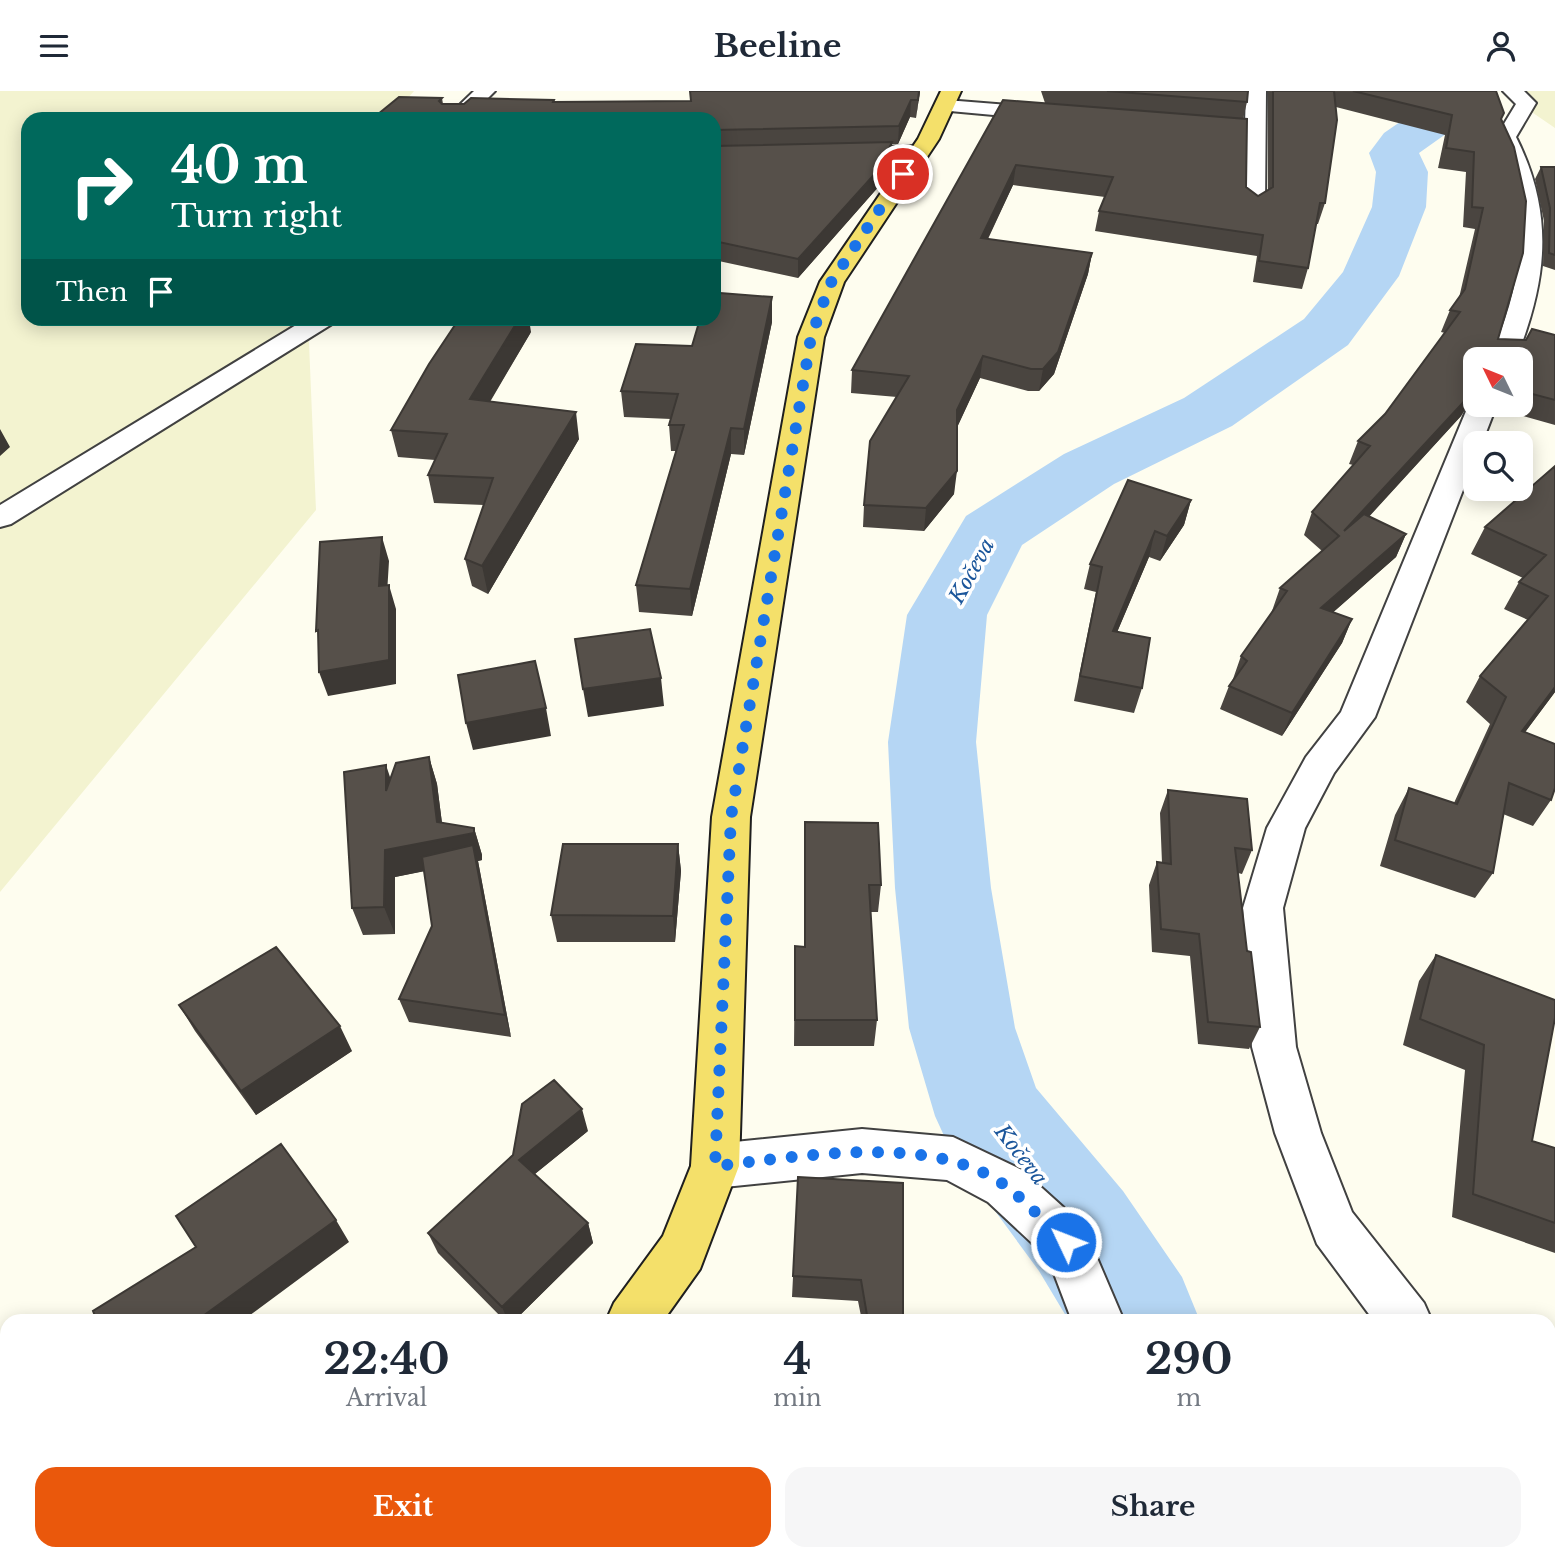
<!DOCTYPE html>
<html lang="en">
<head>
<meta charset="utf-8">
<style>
  :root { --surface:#fff; --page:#f6f6f7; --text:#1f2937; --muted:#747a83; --accent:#ea580c }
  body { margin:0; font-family:"Libre Baskerville",serif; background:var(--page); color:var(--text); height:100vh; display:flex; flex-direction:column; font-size:26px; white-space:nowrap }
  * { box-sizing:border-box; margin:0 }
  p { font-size:23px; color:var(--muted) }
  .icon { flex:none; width:38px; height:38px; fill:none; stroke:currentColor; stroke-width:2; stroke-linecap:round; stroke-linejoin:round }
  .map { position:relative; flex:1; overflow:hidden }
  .sheet { position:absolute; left:0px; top:1223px; width:1556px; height:247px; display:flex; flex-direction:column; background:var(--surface); border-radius:21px 21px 0 0; box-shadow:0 4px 18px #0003 }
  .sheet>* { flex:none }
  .hud { position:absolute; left:21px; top:21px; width:700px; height:214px; border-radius:21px; box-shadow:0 4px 18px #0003; background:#00695c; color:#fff; overflow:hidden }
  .needle { width:46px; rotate:313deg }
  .buttons { position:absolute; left:1463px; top:256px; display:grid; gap:14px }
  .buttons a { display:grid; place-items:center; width:70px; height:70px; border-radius:14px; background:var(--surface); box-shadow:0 4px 18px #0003; font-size:35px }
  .pin { position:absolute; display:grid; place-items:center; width:60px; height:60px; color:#fff; margin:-30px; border:4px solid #fff; border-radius:50%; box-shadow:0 2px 7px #0007 }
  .me { position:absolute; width:77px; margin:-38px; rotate:313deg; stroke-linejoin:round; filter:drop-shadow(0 0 5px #0008) }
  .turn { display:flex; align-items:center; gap:24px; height:147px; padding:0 35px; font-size:32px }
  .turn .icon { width:91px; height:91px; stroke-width:2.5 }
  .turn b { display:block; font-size:49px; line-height:60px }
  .then { display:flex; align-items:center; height:66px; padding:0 35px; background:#0003; gap:14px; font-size:26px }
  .eta { display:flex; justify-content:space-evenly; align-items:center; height:119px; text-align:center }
  .eta b { font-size:42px; font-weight:700; line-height:49px }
  .action { display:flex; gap:14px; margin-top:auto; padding:14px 35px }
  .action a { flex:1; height:80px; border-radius:21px; background:var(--accent); color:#fff; font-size:28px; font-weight:700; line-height:80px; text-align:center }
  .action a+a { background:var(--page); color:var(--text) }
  header { display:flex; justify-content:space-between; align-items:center; height:91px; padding:0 35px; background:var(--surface); font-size:32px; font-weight:700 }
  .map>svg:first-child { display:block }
</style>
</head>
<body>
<header><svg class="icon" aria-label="menu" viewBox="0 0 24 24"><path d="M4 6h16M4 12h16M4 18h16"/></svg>Beeline<svg class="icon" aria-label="person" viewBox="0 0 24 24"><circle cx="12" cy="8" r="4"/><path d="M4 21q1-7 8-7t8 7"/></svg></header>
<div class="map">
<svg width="1555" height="1469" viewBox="0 0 1555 1469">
  <rect width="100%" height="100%" fill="#fefdef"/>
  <path fill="#f3f3d0" d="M0,0H414L390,28H28V228H308L316,419L0,801Z
    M1517,0H1555V37L1520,13Z"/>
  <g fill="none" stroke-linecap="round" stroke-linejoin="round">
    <path fill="#b5d6f4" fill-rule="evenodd" d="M1434,0H1480L1460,33L1419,62L1428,81L1426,116L1399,185L1348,254L1232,335L1114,393L1022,454L987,524L976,651L991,797L1015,937L1036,997L1123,1100L1182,1186L1200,1230H1069L1039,1180L951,1060L935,1025L909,937L895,797L888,651L907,524L966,425L1064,363L1184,307L1304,228L1343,181L1372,116L1376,81L1369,62L1384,42L1426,13Z
      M1158,1463H1296L1298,1469H1160Z"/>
    <defs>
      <path id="minor" d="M474,0H495L467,28H445Z
        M1246,0H1266L1265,116L1254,123L1243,116L1245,45L1196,41L1186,35L1196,29L1245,33Z
        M1503,0H1524L1536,12L1516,46C1555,124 1547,189 1516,268H1490C1523,189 1534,125 1496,46L1516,13Z
        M946,9L1048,17L1058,23L1048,29L939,19L936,15L939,11Z
        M918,55L928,61L925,65L840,69L829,63L840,57Z
        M306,228H336L332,233L11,433L0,436V414Z
        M1475,307V313H1497L1482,352H1475V368L1375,626L1334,682L1305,737L1283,817L1296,956L1321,1042L1352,1121L1424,1212L1432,1230H1374L1317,1153L1275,1042L1252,956L1243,817L1267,737L1306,666L1341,621L1469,313Z
        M862,1038L953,1046L1022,1079L1083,1134L1124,1230H1072L1048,1167L988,1111L947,1089L862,1082L715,1097L698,1091L691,1075L698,1059L715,1053Z
        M1549,1355L1555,1358V1417L1549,1414Z
        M1165,1463H1223L1225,1469H1167Z"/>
      <path id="major" d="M941,0H961L939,48L844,191L824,246L750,726L739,1075L700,1178L663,1230H606L614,1212L663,1145L691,1075L712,726L798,246L820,191L918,48Z
        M252,1463H318L315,1469H249Z"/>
    </defs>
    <use href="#minor" stroke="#414141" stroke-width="4"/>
    <use href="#major" stroke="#1f1f1f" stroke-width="4"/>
    <use href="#minor" fill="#fff" fill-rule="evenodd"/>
    <use href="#major" fill="#f4e06a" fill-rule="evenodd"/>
  </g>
  <path fill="#4a4540" d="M690,0H920L916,27L910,26L898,53H892L891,69L880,94L798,187L714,169V28H372L442,7L443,13L691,10Z
    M1041,0H1248L1247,11L1243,28L1246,96L1258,105L1268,99V0H1496L1501,28L1498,248L1526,249L1555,244V334L1498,318L1499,313H1521V268H1475V305H1473L1461,325L1369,425L1406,443L1396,466L1333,521L1352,528L1342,552L1282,645L1220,618L1229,595L1233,588L1241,565L1273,520H1272L1280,497L1322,460L1304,444L1312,421L1353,374L1349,373L1358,350L1385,323L1445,242L1441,241L1450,219L1459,207L1475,138L1463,136L1466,81L1438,77L1445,44L1336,16L1325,112L1318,133H1316L1308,177L1302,198L1253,191L1257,165L1095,140L1099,120L1105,106L1013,94L988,148L1092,162L1088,183L1054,283L1039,300H1028L980,287L957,336L954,403L924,440L863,436L864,414L897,306L851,302L852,279L1045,12Z
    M1541,76H1555V179L1543,175L1544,130L1535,88Z
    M772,206V231L744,364L731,363L692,525L639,521L636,494L676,360H671L669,334L671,328L624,326L621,300L692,255L707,228Z
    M531,241L490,311L579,348L488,503L472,495L465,468L484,414L434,412L428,384L435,369L398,366L391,339Z
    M1555,375V601L1525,641L1551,709L1533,735L1503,723L1493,782L1475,807L1380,775L1395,724L1409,697L1454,712L1490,633L1466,611L1480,585L1528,529L1504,518L1519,491L1523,487L1471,463L1485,436Z
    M1191,409L1184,434L1160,470L1149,466L1117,541L1142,597L1134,622L1074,610L1096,501L1084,498L1090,473Z
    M429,666L437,693L442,732L474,737L482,764V769L478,770L511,946L409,931L399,908L432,835L424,780L395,786V843L363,844L352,817L391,687Z
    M1168,699L1252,759L1242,783L1238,782L1247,860L1260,936L1249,958L1198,953L1190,865L1152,861L1149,794L1157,771L1162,772L1160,722Z
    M805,731L881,794L878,821H870L877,929L874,955H794L795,855L804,856Z
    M678,753L681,780L675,851H557L551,824Z
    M1436,864L1555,909L1532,1050L1555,1057V1162L1452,1126L1465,979L1403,954L1419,890Z
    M179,914L352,960L256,1024L195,940Z
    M588,1040L535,1083L588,1132L593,1152L514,1230H505L438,1162L428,1142L513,1064Z
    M798,1086L903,1230H862L858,1210L792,1206Z
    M934,1463H1142L1144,1469H935Z"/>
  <path fill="#3c3834" d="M919,0H920L916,27Z
    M911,9L910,26L898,53L899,35Z
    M892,51L891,69L880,94L798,187V168Z
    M1016,74L1013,94L978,168L981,147Z
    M1092,162L1088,183L1054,283L1039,300L1043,278Z
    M772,206V231L744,364V338Z
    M519,228H529L531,241L475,335L470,308Z
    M983,265L980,287L955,341L957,319Z
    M1475,296V300L1473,305L1461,325L1335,463L1344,440Z
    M576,321L579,348L488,503L482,475Z
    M731,337V363L692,525L690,498Z
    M0,338L10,356L0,365Z
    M957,380L954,403L924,440L926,417Z
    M1191,409L1184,434L1160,470L1167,445Z
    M1155,440L1149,466L1107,565L1113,540Z
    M1406,443L1396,466L1312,540L1321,517Z
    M382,446L389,470L386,519L379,495Z
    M389,494L396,518V593L328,605L319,581Z
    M1352,528L1342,552L1282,645L1292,622Z
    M661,587L664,615L588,626L583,598Z
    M1555,596V601L1506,667L1522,640Z
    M546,617L551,645L473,659L466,632Z
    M429,666L437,693L444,748L474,737L482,764V769L478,770L511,946L505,924L476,770L395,786V843L384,816L385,759L437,731Z
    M386,674L395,701L386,700Z
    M678,753L681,780L675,851L673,825Z
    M340,935L352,960L256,1024L241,1000Z
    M582,1018L588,1040L526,1090L519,1069Z
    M336,1129L349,1151L242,1230H196Z
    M588,1132L593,1152L514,1230H508L502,1216Z
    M681,1463H697L692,1469H676Z"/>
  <path fill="#56504a" stroke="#3c3834" stroke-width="2" d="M690,0H919L918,9H911L899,35L714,39V28H372L399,6L442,7L439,10L442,13H464L471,7L554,9L553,11L691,10Z
    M1107,0H1248L1247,11Z
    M1273,0H1334L1337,29L1325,112H1320L1308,177L1259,170L1263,144L1099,120L1113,86L1016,74L981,147L1092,162L1058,261L1043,278H1031L983,265L957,319V380L926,417L864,414L870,350L909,285L852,279L1003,9L1247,28L1246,96L1258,105L1273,96Z
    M1353,0H1496L1504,22L1501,28L1514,56L1526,110L1523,162L1498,248L1526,249L1532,238L1555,244V309L1521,300V268H1475V296L1471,303L1344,440L1364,423L1406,443L1321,517L1352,528L1292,622L1229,595L1247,570L1241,565L1287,500L1280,497L1339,445L1312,421L1370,355L1358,350L1385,323L1460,221L1450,219L1465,198L1483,117L1472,116L1474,61L1446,57L1452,24Z
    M892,51L881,76L798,168L714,150V55Z
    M1541,76H1555V164L1549,162L1550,117Z
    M720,202L772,206L744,338L731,337L690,498L636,494L684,334H669L678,303L621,300L636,253L692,255L700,228H714V213Z
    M459,228H519L470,308L576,321L482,475L465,468L493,387L428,384L447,343L391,339L429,273Z
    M1555,375V596L1522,640L1555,653V697L1551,709L1509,692L1493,782L1395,749L1409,697L1457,713L1506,606L1480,585L1548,505L1519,491L1546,464L1485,436Z
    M1128,389L1191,409L1167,445L1155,440L1113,540L1150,547L1142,597L1080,585L1102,476L1090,473Z
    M382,446L379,495L389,494V569L319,581L318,539L316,540L320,451Z
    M650,538L661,587L583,598L575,548Z
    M535,570L546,617L466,632L458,584Z
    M429,666L437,731L474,737V742L385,759L384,816L352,817L344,681L386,674V700L396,672Z
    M1168,699L1247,708L1252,759L1235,757L1247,860L1251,861L1260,936L1208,931L1199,843L1161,838L1157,771L1171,773Z
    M805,731L878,732L881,794H869L877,929H795V855L805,856Z
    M563,753H678L673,825L551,824Z
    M473,754L505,924L399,908L432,835L422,766Z
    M276,856L340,935L241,1000L179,914Z
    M1436,864L1555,909V927L1532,1050L1555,1057V1132L1473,1103L1484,954L1420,928Z
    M554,989L582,1018L519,1069L588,1132L502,1216L428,1142L513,1064L522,1013Z
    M281,1053L336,1129L196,1230H97L93,1220L196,1156L176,1125Z
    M798,1086L903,1092V1230H868L861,1189L793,1185Z
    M541,1463H681L676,1469H536Z
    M943,1463H1142L1144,1469H944Z"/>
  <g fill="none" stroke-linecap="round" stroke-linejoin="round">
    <path stroke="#1a73e8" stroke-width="12" stroke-dasharray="0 21.6" d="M903,83L830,193L811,246L731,726L715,1075C801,1066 933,1040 1007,1096C1028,1112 1046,1133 1066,1151"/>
  </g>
  <g text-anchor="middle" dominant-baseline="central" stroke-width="7" stroke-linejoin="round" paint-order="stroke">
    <g font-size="21" font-style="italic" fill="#1b569b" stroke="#fff">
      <text transform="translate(972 480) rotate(-61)">Kočeva</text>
      <text transform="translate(1021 1064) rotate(52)">Kočeva</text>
    </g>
  </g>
</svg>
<div class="buttons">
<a><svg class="needle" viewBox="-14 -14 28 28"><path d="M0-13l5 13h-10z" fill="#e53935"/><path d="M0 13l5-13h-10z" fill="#747a83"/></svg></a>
<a><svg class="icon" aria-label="search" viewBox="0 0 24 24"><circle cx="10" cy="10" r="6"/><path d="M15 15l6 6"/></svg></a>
</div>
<div class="pin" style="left:903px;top:83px;background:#d93025"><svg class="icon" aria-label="arrive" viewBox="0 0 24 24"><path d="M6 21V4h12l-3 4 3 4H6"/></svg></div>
<svg class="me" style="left:1066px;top:1151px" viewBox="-20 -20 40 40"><circle r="17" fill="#1a73e8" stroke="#fff" stroke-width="3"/><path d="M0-11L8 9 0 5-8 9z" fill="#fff"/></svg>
<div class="hud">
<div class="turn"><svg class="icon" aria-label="right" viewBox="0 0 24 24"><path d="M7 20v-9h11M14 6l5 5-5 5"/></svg><div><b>40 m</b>Turn right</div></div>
<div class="then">Then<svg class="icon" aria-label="arrive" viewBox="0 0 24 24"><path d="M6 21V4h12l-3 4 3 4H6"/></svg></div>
</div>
<section class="sheet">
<div class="eta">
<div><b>22:40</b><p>Arrival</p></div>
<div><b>4</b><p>min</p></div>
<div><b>290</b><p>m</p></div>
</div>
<div class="action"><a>Exit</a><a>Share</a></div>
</section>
</div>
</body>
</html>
